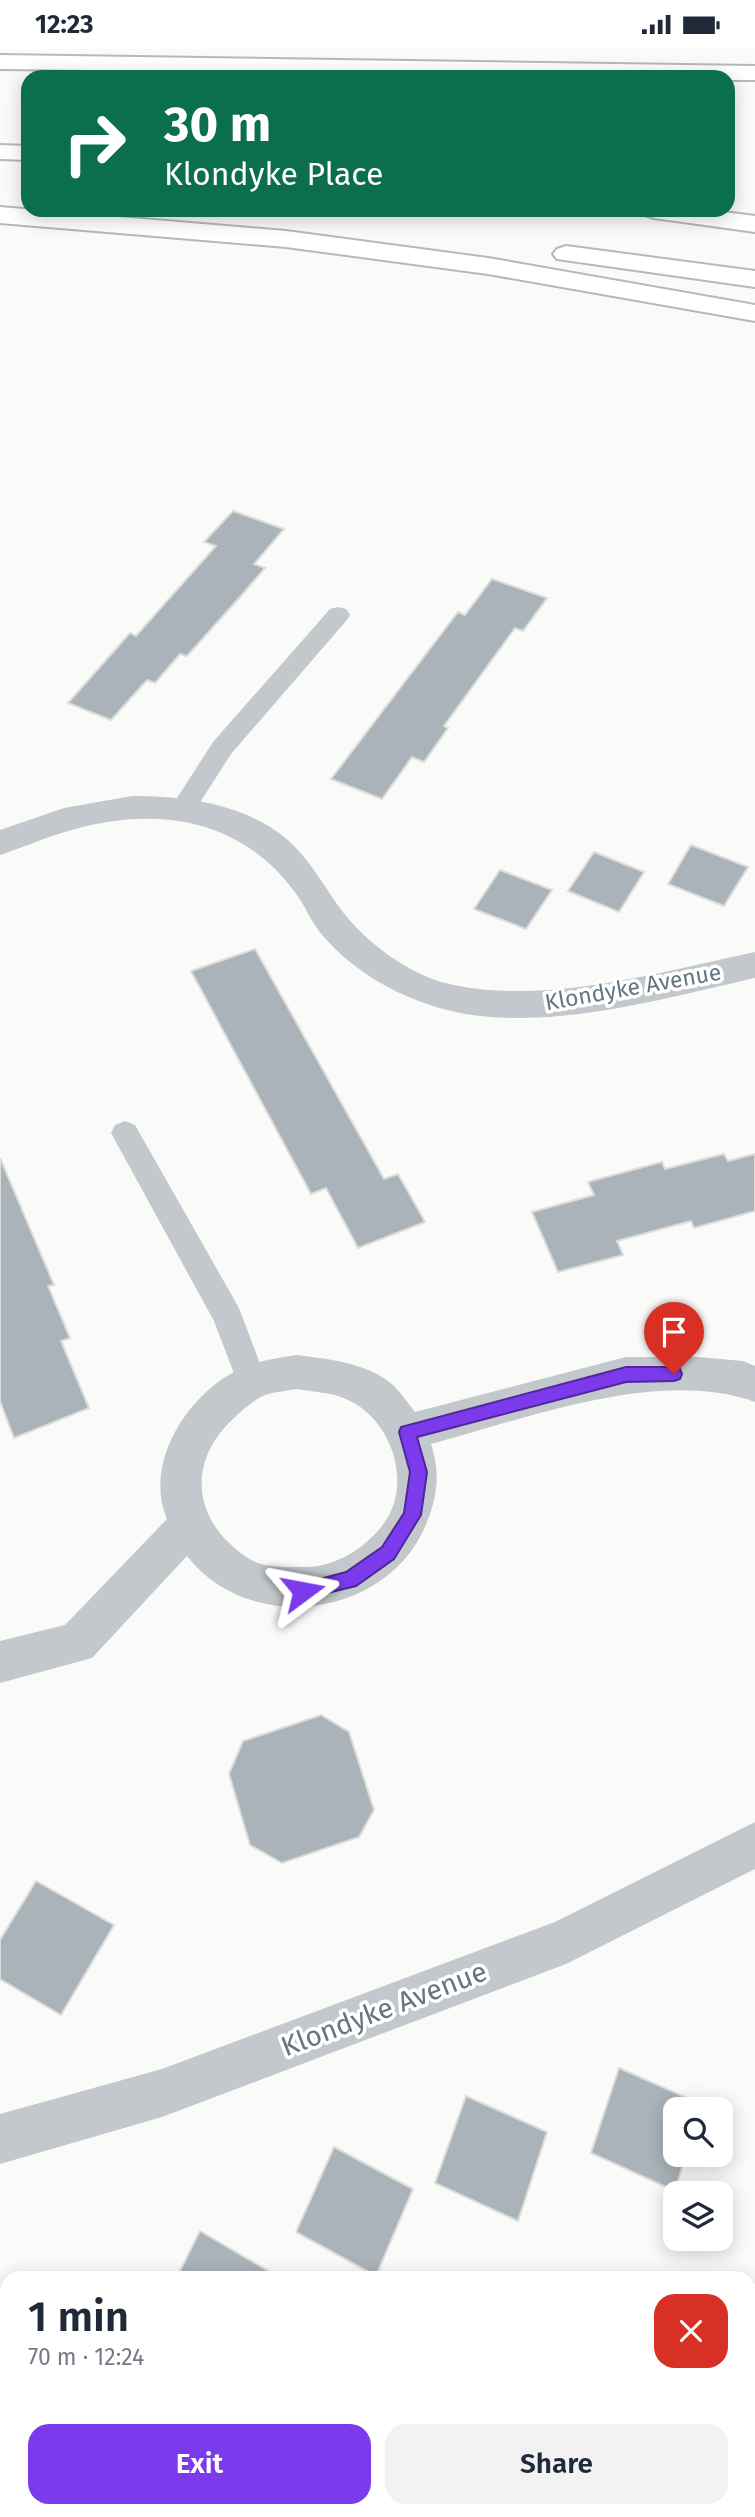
<!DOCTYPE html>
<html lang="en">
<head>
<meta charset="utf-8">
<style>
  :root { --surface:#fff; --page:#f2f2f3; --text:#1f2937; --muted:#747a83; --accent:#7c3aed }
  body { margin:0; font-family:"Fira Sans",sans-serif; background:var(--page); color:var(--text); height:100vh; display:flex; flex-direction:column; font-size:26px; white-space:nowrap }
  * { box-sizing:border-box; margin:0 }
  p { font-size:23px; color:var(--muted) }
  .icon { flex:none; width:38px; height:38px; fill:none; stroke:currentColor; stroke-width:2; stroke-linecap:round; stroke-linejoin:round }
  .map { position:relative; flex:1; overflow:hidden }
  .sheet { position:absolute; left:0px; top:2222px; width:756px; height:247px; display:flex; flex-direction:column; background:var(--surface); border-radius:21px 21px 0 0; box-shadow:0 4px 18px #0003 }
  .sheet>* { flex:none }
  .banner { position:absolute; left:21px; top:21px; width:714px; height:147px; border-radius:21px; box-shadow:0 4px 18px #0003; background:#0b6e4f; color:#fff; overflow:hidden }
  .controls { position:absolute; left:663px; top:2048px; display:grid; gap:14px }
  .controls a { display:grid; place-items:center; width:70px; height:70px; border-radius:14px; background:var(--surface); box-shadow:0 4px 18px #0003; font-size:35px }
  .pin { position:absolute; display:grid; place-items:center; width:60px; height:60px; color:#fff; margin:-72px -30px; border-radius:50% 50% 50% 0; rotate:-45deg; box-shadow:0 0 7px #0007 }
  .pin .icon { rotate:45deg }
  .me { position:absolute; width:77px; margin:-38px; rotate:77deg; stroke-linejoin:round; filter:drop-shadow(0 0 5px #0008) }
  .turn { display:flex; align-items:center; gap:24px; height:147px; padding:0 28px; font-size:32px }
  .turn .icon { width:91px; height:91px; stroke-width:2.5 }
  .turn b { display:block; font-size:49px; line-height:60px }
  .round { display:grid; place-items:center; flex:none; width:74px; height:74px; border-radius:21px; background:var(--page) }
  .summary { display:flex; align-items:center; justify-content:space-between; height:119px; padding:0 28px }
  h1 { font-size:42px; font-weight:600; line-height:52px }
  .action { display:flex; gap:14px; margin-top:auto; padding:14px 28px }
  .action a { flex:1; height:80px; border-radius:21px; background:var(--accent); color:#fff; font-size:28px; font-weight:600; line-height:80px; text-align:center }
  .action a+a { background:var(--page); color:var(--text) }
  .status { display:flex; justify-content:space-between; align-items:center; height:49px; padding:0 35px; background:var(--surface); direction:ltr }
  .status svg { height:19px; fill:currentColor }
  .map>svg:first-child { display:block }
</style>
</head>
<body>
<div class="status"><b>12:23</b><svg viewBox="0 0 49 12"><path d="M0 12V9h3v3zM5 12V6h3v6zM10 12V3h3v9zM15 12V0h3v12zM26 1h20v11H26zM47 4h2v5h-2z"/></svg></div>
<div class="map">
<svg width="755" height="2468" viewBox="0 0 755 2468">
  <rect width="100%" height="100%" fill="#fafaf8"/>
  <path fill="#aab3b9" stroke="#dcdcda" stroke-width="2" d="M233,462L284,480L254,515L265,519L239,549L187,607L180,605L155,634L147,631L111,671L68,654L130,584L136,587L216,497L204,493Z
    M492,530L547,549L523,582L515,579L444,677L448,679L424,713L412,708L382,750L331,730L458,563L465,566Z
    M691,796L748,818L724,857L668,835Z
    M594,803L644,823L619,863L568,842Z
    M500,821L552,841L526,880L474,860Z
    M255,900L384,1130L398,1125L425,1173L358,1199L326,1139L311,1145L191,922Z
    M724,1105L728,1112L755,1105V1162L694,1179L691,1172L617,1192L623,1206L558,1223L532,1163L594,1146L588,1133L662,1113L665,1120Z
    M0,1109L54,1236L48,1237L70,1289L61,1292L89,1359L14,1389L0,1352Z
    M321,1666L349,1683L374,1761L359,1788L282,1814L250,1796L229,1725L243,1692Z
    M36,1832L114,1876L61,1966L0,1930V1891Z
    M619,2019L701,2055L700,2060H676V2105H686L675,2142L591,2104Z
    M466,2047L547,2083L518,2172L435,2134Z
    M334,2098L413,2140L376,2227L296,2183Z
    M200,2182L282,2230H176Z"/>
  <g fill="none" stroke-linecap="round" stroke-linejoin="round">
    <defs>
      <path id="secondary" d="M0,6L755,17V31H728V28L0,20Z"/>
      <path id="motorway" d="M0,96L28,97V111L0,110Z
        M0,158L286,182L488,209L755,256V272L488,225L286,198L0,174Z
        M641,161H708L755,167V183L654,169L645,166Z
        M566,197L755,222V238L557,210L553,205L557,200Z"/>
    </defs>
    <use href="#secondary" stroke="#b3babf" stroke-width="4"/>
    <use href="#motorway" stroke="#b4b9bd" stroke-width="4"/>
    <path fill="#c3c8cc" fill-rule="evenodd" d="M338,558L346,560L350,566L346,572L231,705L192,766L183,769L174,766L170,760L213,693L330,560Z
      M125,1072L135,1076L239,1259L267,1333L263,1343L252,1347L241,1343L214,1272L111,1084L115,1076Z"/>
    <path fill="#c3c8cc" fill-rule="evenodd" d="M132,747C183,747 241,754 283,787C309,808 323,836 342,862C366,893 407,924 445,934C542,958 660,923 755,903V929C656,951 526,990 427,955C386,941 346,916 319,882C310,870 305,857 297,846C241,767 152,756 65,783C43,789 22,799 0,806V781L64,759Z
      M296,1306C328,1310 370,1314 394,1337C402,1345 408,1354 415,1363L626,1308H698L743,1312L755,1317V1353C660,1318 525,1370 431,1395C440,1423 438,1445 427,1473C390,1569 250,1588 187,1507L92,1609L0,1634V1592L65,1576L167,1470C143,1414 188,1345 238,1321C256,1312 276,1309 296,1306ZM296,1340C313,1343 332,1343 348,1351C389,1369 411,1428 388,1468C371,1496 338,1518 305,1518C289,1518 273,1519 258,1514C245,1509 234,1499 224,1489C189,1450 197,1402 235,1368C243,1360 254,1351 265,1346C274,1343 286,1342 296,1340Z
      M755,1773V1820L566,1915L162,2068L0,2115V2065L162,2020L555,1873Z"/>
    <use href="#secondary" fill="#fff" fill-rule="evenodd"/>
    <use href="#motorway" fill="#fff" fill-rule="evenodd"/>
  </g>
  <path fill="#7c3aed" stroke="#51269a" stroke-width="2" d="M626,1318H674L680,1320L682,1325L680,1330L674,1332L626,1333L417,1388L427,1423L421,1466L394,1510L356,1537L303,1550L297,1548L294,1542L297,1536L346,1523L382,1498L404,1464L410,1423L399,1383L401,1378Z"/>
  <g text-anchor="middle" dominant-baseline="central" stroke-width="7" stroke-linejoin="round" paint-order="stroke">
    <g font-size="23" fill="#657683" stroke="#fff">
      <text transform="translate(633 938) rotate(-10)">Klondyke Avenue</text>
    </g>
    <g font-size="28" fill="#657683" stroke="#fff">
      <text transform="translate(384 1960) rotate(-21)">Klondyke Avenue</text>
    </g>
  </g>
</svg>
<div class="controls">
<a><svg class="icon" aria-label="search" viewBox="0 0 24 24"><circle cx="10" cy="10" r="6"/><path d="M15 15l6 6"/></svg></a>
<a><svg class="icon" aria-label="layers" viewBox="0 0 24 24"><path d="M12 4l9 5-9 5-9-5zM3 14l9 5 9-5"/></svg></a>
</div>
<div class="pin" style="left:674px;top:1325px;background:#d93025"><svg class="icon" aria-label="arrive" viewBox="0 0 24 24"><path d="M6 21V4h12l-3 4 3 4H6"/></svg></div>
<svg class="me" style="left:303px;top:1542px" viewBox="-20 -20 40 40"><path d="M0-17L14 15 0 8-14 15z" fill="#7c3aed" stroke="#fff" stroke-width="4"/></svg>
<div class="banner">
<div class="turn"><svg class="icon" aria-label="right" viewBox="0 0 24 24"><path d="M7 20v-9h11M14 6l5 5-5 5"/></svg><div><b>30 m</b>Klondyke Place</div></div>
</div>
<section class="sheet">
<div class="summary"><div><h1>1 min</h1><p>70 m · 12:24</p></div><a class="round" style="background:#d93025;color:#fff"><svg class="icon" aria-label="close" viewBox="0 0 24 24"><path d="M6 6l12 12M18 6L6 18"/></svg></a></div>
<div class="action"><a>Exit</a><a>Share</a></div>
</section>
</div>
</body>
</html>
